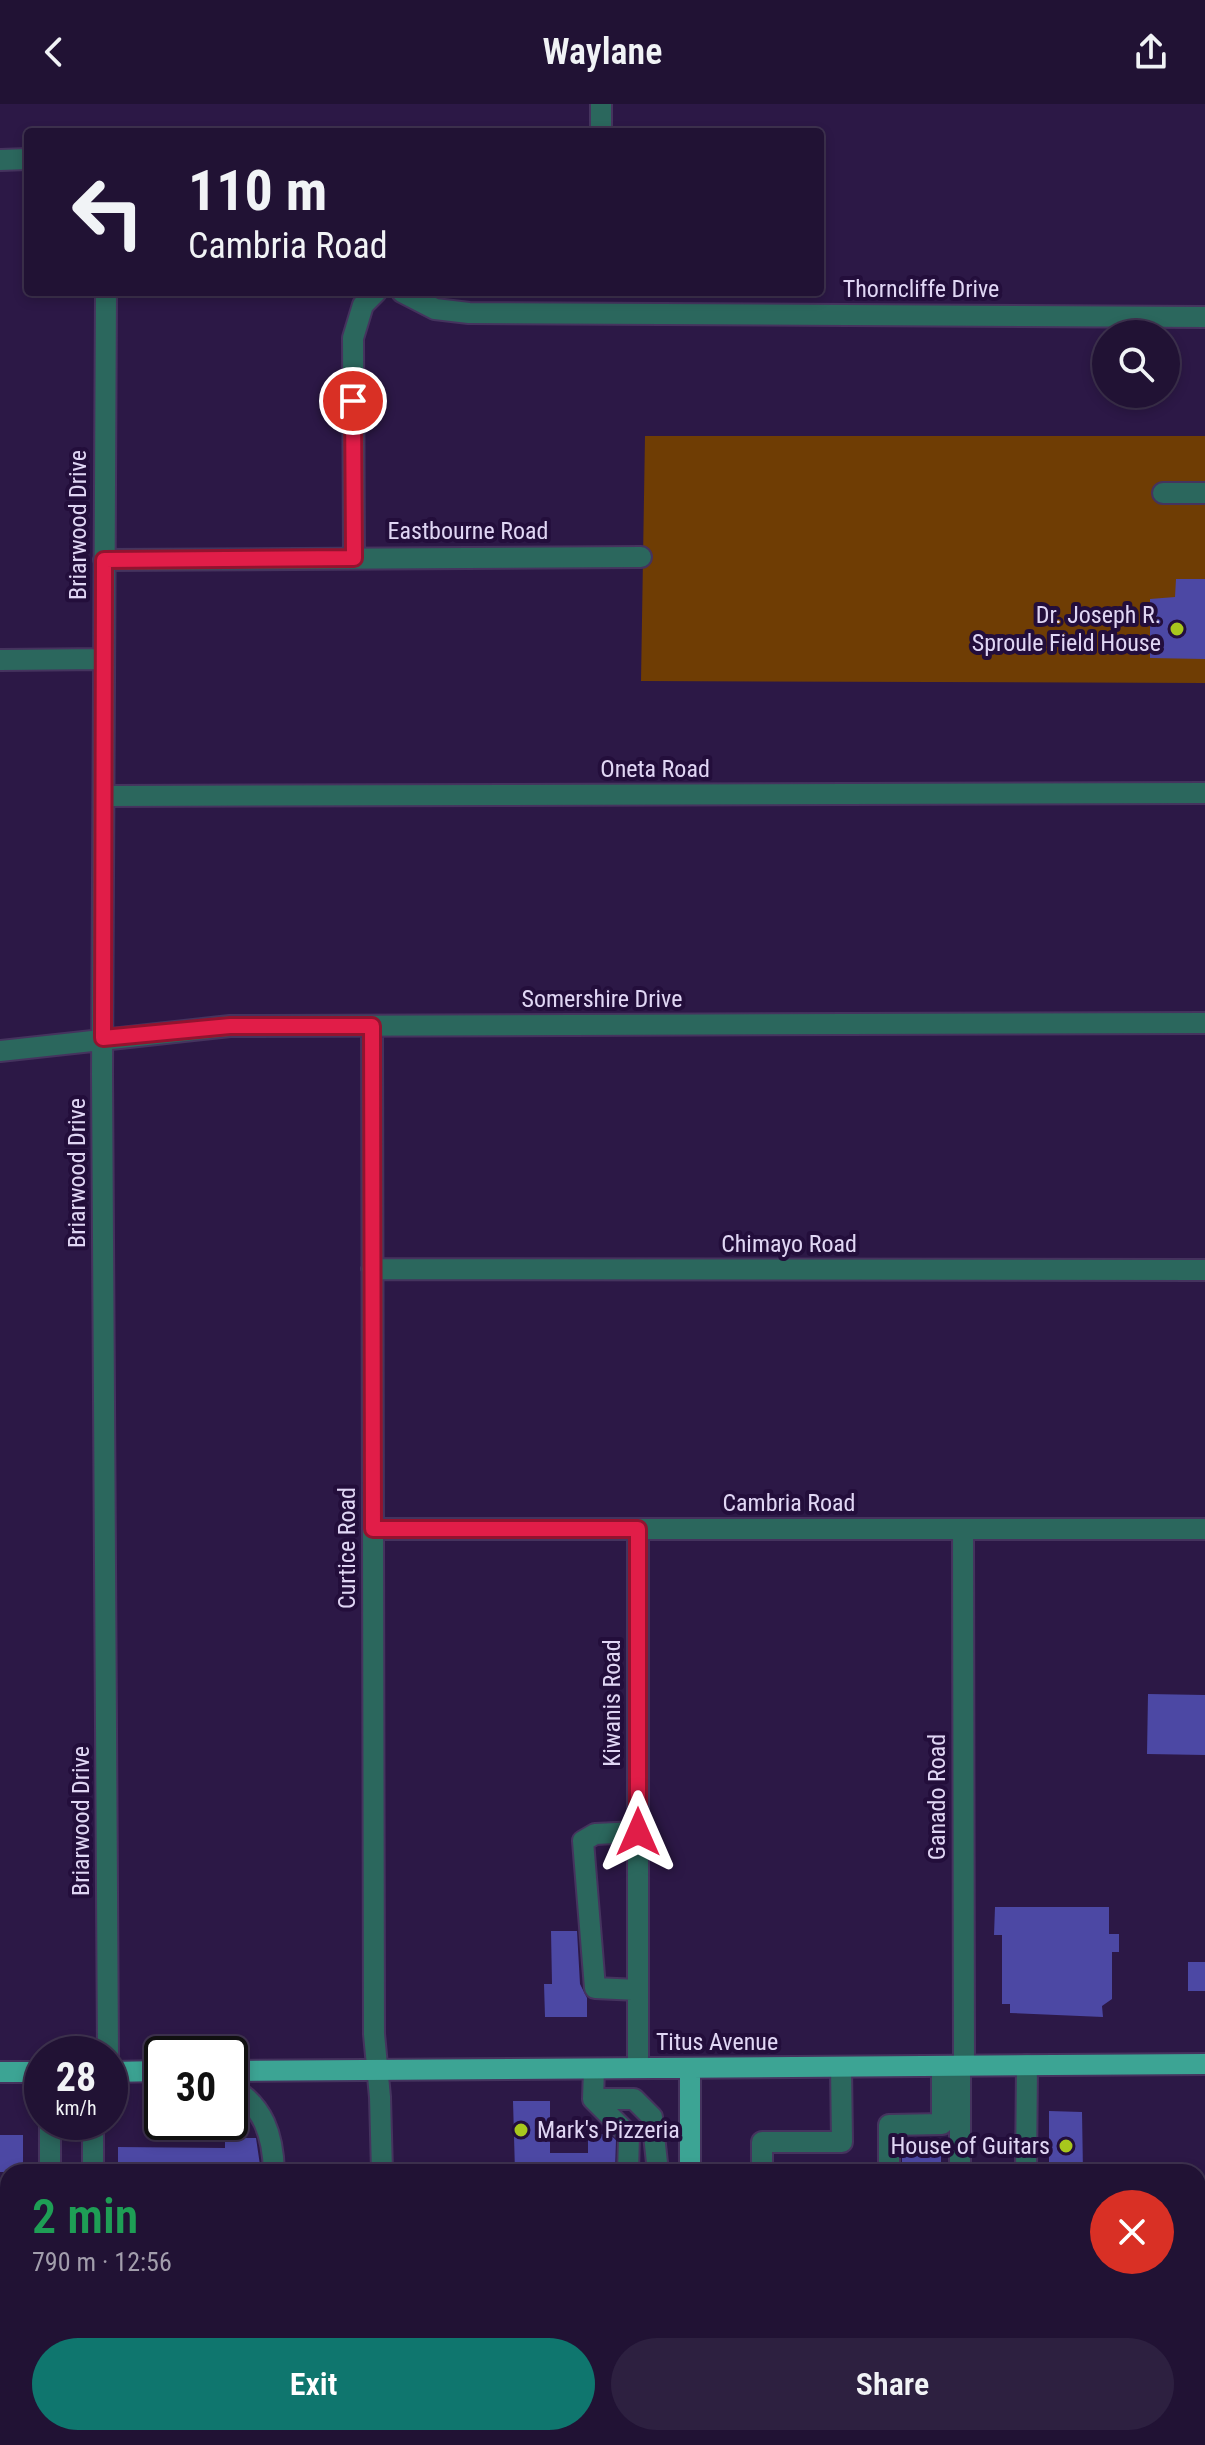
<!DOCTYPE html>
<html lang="en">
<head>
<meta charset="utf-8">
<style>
  :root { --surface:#211234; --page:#2d2040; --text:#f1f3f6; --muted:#a29eac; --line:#3e324f; --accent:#0f766e }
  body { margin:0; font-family:"Roboto Condensed",sans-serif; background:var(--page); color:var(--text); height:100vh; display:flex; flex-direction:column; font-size:30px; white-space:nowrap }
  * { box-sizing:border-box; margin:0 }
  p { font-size:26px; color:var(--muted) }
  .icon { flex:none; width:44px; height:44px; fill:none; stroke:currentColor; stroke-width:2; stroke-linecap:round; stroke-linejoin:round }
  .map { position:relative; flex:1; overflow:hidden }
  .side { position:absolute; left:0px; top:2060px; width:1206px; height:282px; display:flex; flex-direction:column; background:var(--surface); border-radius:24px 24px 0 0; box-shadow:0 4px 12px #0003,0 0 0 2px var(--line) }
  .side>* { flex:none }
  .guide { position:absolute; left:24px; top:24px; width:800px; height:168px; border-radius:8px; box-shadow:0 4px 12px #0003,0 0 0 2px var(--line); background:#211234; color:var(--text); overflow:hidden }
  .fabs { position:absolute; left:1092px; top:216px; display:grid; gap:16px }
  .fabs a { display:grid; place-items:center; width:88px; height:88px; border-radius:50%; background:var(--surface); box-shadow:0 4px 12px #0003,0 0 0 2px var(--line); font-size:40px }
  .speed { position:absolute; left:24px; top:1932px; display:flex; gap:16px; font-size:40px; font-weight:700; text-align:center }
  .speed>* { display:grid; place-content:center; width:104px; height:104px; border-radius:50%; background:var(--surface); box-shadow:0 4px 12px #0003,0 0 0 2px var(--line); line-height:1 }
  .speed small { font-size:20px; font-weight:400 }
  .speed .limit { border:4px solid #111; border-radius:12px; background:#fff; color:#111 }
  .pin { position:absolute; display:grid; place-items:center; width:68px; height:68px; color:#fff; margin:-34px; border:4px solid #fff; border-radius:50%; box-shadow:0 2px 8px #0007 }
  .me { position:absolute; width:88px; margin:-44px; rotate:0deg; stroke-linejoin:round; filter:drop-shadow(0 0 6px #0008) }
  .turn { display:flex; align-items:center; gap:28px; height:168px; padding:0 32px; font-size:36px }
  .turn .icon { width:104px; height:104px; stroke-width:2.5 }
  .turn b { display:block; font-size:56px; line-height:68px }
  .round { display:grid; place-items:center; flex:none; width:84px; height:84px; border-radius:42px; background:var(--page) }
  .summary { display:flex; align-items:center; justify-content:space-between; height:136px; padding:0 32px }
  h1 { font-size:48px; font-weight:600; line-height:60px; color:#1e9e55 }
  .button { display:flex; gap:16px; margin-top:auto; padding:16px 32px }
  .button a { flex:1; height:92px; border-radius:48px; background:var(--accent); color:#fff; font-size:32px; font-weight:600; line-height:92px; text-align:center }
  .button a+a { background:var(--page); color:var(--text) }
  header { display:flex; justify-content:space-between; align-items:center; height:104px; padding:0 32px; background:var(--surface); font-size:36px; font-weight:600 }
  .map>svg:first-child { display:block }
</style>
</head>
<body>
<header><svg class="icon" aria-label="back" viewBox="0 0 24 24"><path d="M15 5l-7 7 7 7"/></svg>Waylane<svg class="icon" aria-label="share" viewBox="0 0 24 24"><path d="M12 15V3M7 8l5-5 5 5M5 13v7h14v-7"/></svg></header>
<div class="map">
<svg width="1205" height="2341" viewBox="0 0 1205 2341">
  <rect width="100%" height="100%" fill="#2c1846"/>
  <path fill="#6f3d04" d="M645,332H1205V579L641,577Z
    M1198,2182H1205V2309H1198Z"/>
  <path fill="#4c48a4" d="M1176,475H1205V555L1150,554V495L1175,493Z
    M1148,1590L1205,1591V1651L1147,1650Z
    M995,1803H1109V1830H1119V1848H1112V1895L1102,1902L1103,1913L1010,1909V1900H1002V1831H994Z
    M551,1827H577L580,1880L587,1894V1913H545L544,1880H552Z
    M1188,1858H1205V1887H1188Z
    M513,1997H550V2049H588V2030H609L616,2036L615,2068H515Z
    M1049,2007L1082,2008L1083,2068H1049Z
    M0,2031H23V2068H0Z
    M225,2034H256L261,2068H118V2043L225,2044Z
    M941,2041V2068H902V2042Z"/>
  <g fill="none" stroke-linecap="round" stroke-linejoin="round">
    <defs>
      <path id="minor" d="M601,28V0
        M0,56L28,55
        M106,188L102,970L108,1950
        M402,188L435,205L469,209L1205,213
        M1163,389H1205
        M354,454L353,234L363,201L376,188
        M104,456L641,453
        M0,556L103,555
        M105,692L1205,689
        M372,922L374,1930L380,1993L382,2068
        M0,947L230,922L1205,919
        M372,1165L1205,1166
        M373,1425H1205
        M638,1425V1964
        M963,1425L964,1962
        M638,1728L595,1730L583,1737L595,1884L638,1886
        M960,1962V2059
        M594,1965L593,1995L629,2031L628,2068
        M230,1983C264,2001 273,2032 274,2068
        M593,1995H634L652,2013L658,2068
        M50,2018V2068
        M93,2018V2068
        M762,2068V2038H842L841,1963
        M889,2068V2021L942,2020V1962
        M1026,2068L1027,1961
        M1198,2104H1205
        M0,2134H8
        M1198,2154L1205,2156
        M1198,2318H1205
        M94,2334V2341
        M274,2341V2334
        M384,2341V2334
        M841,2341V2334
        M888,2341L891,2334"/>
      <path id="major" d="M690,1964V2068
        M230,1967L1205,1960
        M0,1968H42
        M110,1968L162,1967
        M687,2341V2334"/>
    </defs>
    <use href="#minor" stroke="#45335e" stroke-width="24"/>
    <use href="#major" stroke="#45335e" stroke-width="24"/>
    <path stroke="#6a5a82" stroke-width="3" stroke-dasharray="2 6" stroke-linecap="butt" d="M0,2203H8
      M0,2288H8"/>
    <use href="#minor" stroke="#2b675d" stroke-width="20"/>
    <use href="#major" stroke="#3ca494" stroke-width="20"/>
  </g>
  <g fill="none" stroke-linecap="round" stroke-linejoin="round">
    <defs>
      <path id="route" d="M353,297L354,454L104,456L103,934L230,922H372L373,1425H638V1728"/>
    </defs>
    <use href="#route" stroke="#92132f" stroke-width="20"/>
    <use href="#route" stroke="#e11d48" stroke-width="14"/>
  </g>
  <g fill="#a8c71d" stroke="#230e3b" stroke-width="3">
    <circle cx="1177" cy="525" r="8"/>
    <circle cx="521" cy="2026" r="8"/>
    <circle cx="1066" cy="2042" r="8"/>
  </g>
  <g text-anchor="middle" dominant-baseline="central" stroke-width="8" stroke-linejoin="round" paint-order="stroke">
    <g font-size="24" fill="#e0d6f4" stroke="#230e3b">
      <text x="921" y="185">Thorncliffe Drive</text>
      <text transform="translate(78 421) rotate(-90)">Briarwood Drive</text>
      <text x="468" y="427">Eastbourne Road</text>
      <text x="655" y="665">Oneta Road</text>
      <text x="602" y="895">Somershire Drive</text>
      <text transform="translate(77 1069) rotate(-90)">Briarwood Drive</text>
      <text x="789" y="1140">Chimayo Road</text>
      <text x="789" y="1399">Cambria Road</text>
      <text transform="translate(347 1444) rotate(-90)">Curtice Road</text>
      <text transform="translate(612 1599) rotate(-90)">Kiwanis Road</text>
      <text transform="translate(937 1693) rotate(-90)">Ganado Road</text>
      <text transform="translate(81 1717) rotate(-90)">Briarwood Drive</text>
      <text x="717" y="1938">Titus Avenue</text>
    </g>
    <g font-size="24" fill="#e0d6f4" stroke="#230e3b" text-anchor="end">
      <text x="1161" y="511">Dr. Joseph R.<tspan x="1161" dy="28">Sproule Field House</tspan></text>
      <text x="537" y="2026" text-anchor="start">Mark's Pizzeria</text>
      <text x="1050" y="2042">House of Guitars</text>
    </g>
  </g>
</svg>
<div class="fabs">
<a><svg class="icon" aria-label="search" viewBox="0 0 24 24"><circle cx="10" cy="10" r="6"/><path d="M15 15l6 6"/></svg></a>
</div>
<div class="speed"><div>28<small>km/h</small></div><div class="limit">30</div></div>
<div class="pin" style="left:353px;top:297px;background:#d93025"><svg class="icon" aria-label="arrive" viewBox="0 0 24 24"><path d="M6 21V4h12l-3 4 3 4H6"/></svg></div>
<svg class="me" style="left:638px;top:1728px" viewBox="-20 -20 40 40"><path d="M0-17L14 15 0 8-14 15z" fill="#e11d48" stroke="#fff" stroke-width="4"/></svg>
<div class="guide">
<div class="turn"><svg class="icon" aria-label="left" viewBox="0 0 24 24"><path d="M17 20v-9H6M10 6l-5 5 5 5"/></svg><div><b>110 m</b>Cambria Road</div></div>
</div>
<section class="side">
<div class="summary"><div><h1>2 min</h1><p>790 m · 12:56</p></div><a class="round" style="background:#d93025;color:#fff"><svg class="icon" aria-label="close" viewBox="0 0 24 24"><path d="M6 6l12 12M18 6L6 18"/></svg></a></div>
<div class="button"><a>Exit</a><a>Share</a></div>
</section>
</div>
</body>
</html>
